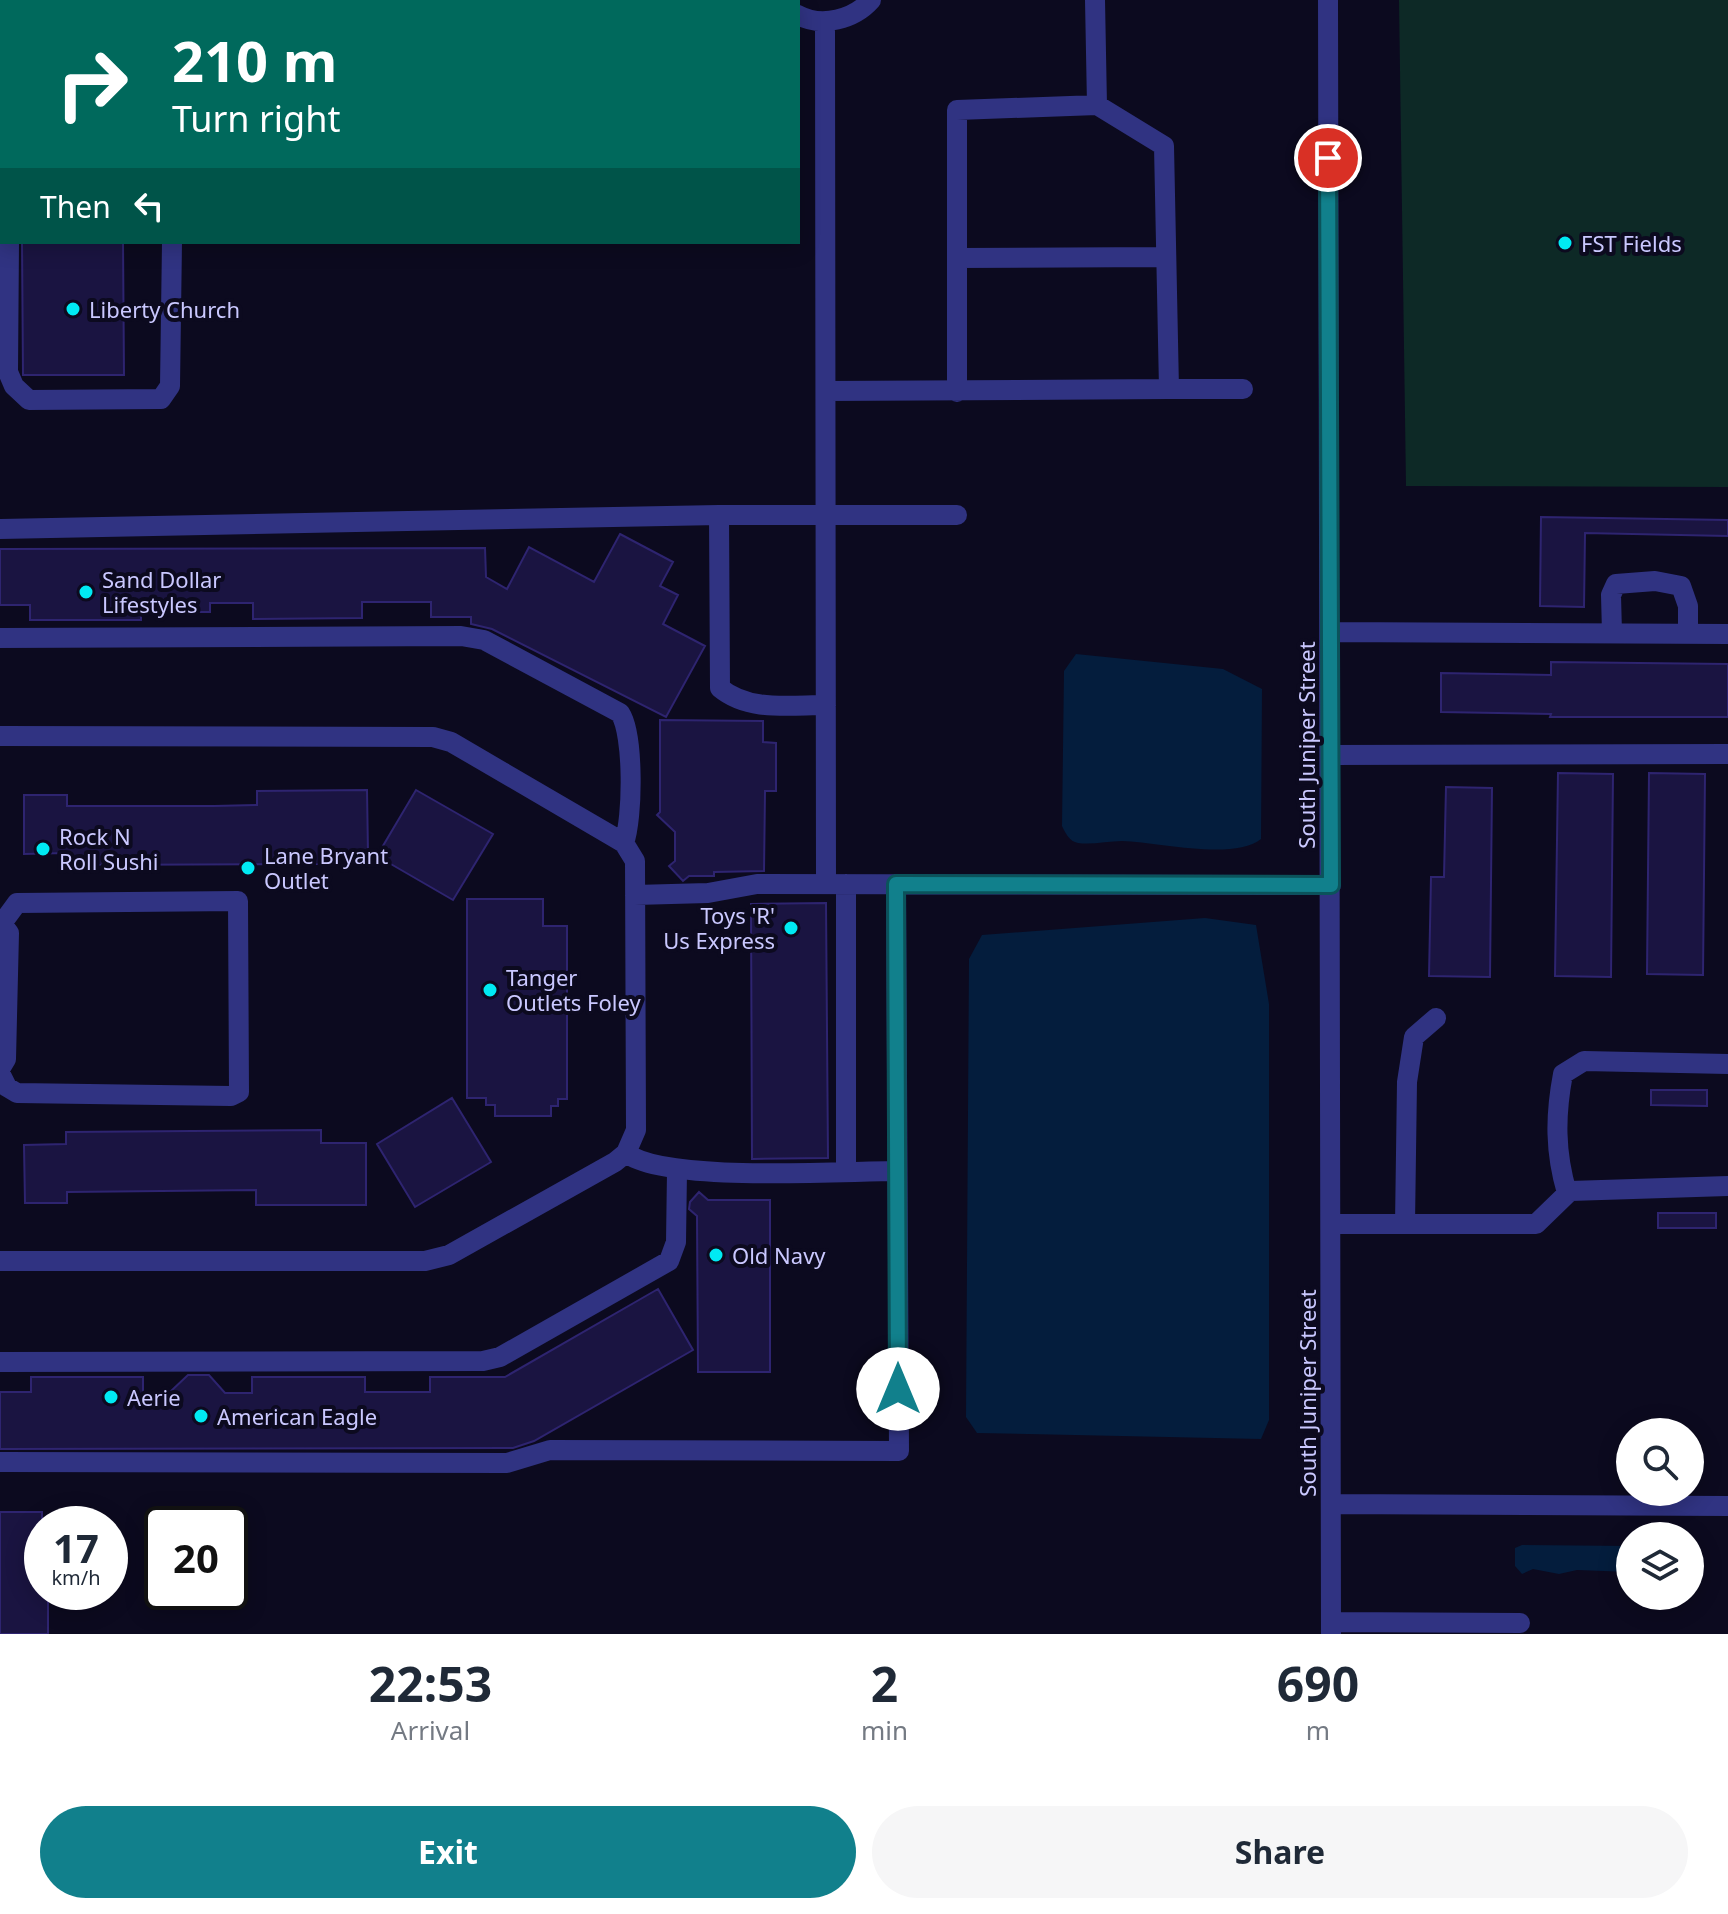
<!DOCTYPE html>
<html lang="en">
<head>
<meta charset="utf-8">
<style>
  :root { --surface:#fff; --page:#f6f6f7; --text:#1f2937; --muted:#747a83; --accent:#11808c }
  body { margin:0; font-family:"Noto Sans",sans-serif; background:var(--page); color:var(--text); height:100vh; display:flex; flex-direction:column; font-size:30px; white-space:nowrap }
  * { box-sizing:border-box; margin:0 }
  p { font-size:26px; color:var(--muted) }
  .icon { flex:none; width:44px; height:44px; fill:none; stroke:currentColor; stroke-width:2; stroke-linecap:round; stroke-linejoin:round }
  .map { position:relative; height:1634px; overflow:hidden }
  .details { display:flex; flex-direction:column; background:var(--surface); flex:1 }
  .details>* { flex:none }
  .banner { position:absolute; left:0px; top:0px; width:800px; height:244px; box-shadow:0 4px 20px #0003; background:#00695c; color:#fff; overflow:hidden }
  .buttons { position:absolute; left:1616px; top:1418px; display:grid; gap:16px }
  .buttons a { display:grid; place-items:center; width:88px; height:88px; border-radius:50%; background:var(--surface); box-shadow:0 4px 20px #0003; font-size:40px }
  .speed { position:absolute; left:24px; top:1506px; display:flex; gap:16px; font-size:40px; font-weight:700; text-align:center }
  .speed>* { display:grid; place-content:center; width:104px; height:104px; border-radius:50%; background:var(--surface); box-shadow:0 4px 20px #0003; line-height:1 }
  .speed small { font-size:20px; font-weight:400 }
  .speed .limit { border:4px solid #111; border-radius:12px; background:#fff; color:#111 }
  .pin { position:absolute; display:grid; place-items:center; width:68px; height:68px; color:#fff; margin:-34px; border:4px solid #fff; border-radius:50%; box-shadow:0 2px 8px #0007 }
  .me { position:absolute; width:88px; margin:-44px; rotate:0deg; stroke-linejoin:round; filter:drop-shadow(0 0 6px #0008) }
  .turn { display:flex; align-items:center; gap:28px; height:168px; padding:0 40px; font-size:36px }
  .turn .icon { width:104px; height:104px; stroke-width:2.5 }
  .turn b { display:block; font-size:56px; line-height:68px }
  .then { display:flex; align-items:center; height:76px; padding:0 40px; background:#0003; gap:16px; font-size:30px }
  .eta { display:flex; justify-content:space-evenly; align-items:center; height:136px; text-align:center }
  .eta b { font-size:48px; font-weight:700; line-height:56px }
  .primary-button { display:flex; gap:16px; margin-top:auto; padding:16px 40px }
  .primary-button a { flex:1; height:92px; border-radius:48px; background:var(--accent); color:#fff; font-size:32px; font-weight:700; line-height:92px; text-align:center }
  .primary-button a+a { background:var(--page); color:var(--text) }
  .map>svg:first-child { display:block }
</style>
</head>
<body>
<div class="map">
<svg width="1728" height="1634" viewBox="0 0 1728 1634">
  <rect width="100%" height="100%" fill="#0c0a1f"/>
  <path fill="#0d2926" d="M1399,0H1728V487L1406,486Z"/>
  <path fill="#041d3d" d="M1076,654L1223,669L1262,689L1261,839C1234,861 1157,842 1122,841C1108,841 1092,845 1078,843C1069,841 1066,834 1062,826L1064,671Z
    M1205,918L1256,925L1269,1004V1420L1261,1439L977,1433L966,1417L969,959L982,935Z
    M1522,1545L1630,1546V1572L1577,1570L1559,1574L1533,1569L1522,1574L1515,1566V1548Z"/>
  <path fill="#1a1441" stroke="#2e2470" stroke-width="2" d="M22,242H123L124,375H23Z
    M1541,517L1728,520V536L1585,533L1584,607L1540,606Z
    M620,534L673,562L660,586L678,595L663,624L705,646L666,717L492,629L471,624V617H431V602H362V618L253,619V603H210V612H184V603H141V620H30V605H0V549L485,548L486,577L507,589L529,547L594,582Z
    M1551,662L1728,664V717H1550L1551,714L1441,712V673L1551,675Z
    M660,720L763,721V742L776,743V791H765L764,871L714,872V876H689L683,881L669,866L675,861V832L657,815L660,812Z
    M1558,773L1613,774L1611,977L1555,976Z
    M1649,773L1705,774L1703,975L1647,974Z
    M1446,787L1492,788L1490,977L1429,976L1431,877H1444Z
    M367,790L368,854H321V864L66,865V853L24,854V795H67V806H214L257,805V791Z
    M416,790L493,834L453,900L377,856Z
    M467,899H543V926H567V1099H558V1106H551V1116H495V1105H486V1098H467Z
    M826,903L828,1158L752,1159L751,904Z
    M1651,1090H1707V1106L1651,1105Z
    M452,1098L491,1162L415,1207L377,1144Z
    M321,1130V1143H366V1205H256V1190L67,1192V1203H25L24,1145L66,1144V1132Z
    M699,1192L708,1200H770V1372H698L697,1216L689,1209L690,1202Z
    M1658,1213H1716V1228H1658Z
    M658,1289L693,1350L534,1441L513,1448L0,1449V1392H31V1377H143V1393L170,1392L188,1375H209L225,1393H252V1377H365V1392H430V1377H505Z
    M0,1512H42V1592H48V1634H0Z"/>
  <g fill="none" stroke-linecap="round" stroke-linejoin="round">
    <path stroke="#303382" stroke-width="20" d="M172,0V2
      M778,0L780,2
      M1328,0L1331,1634
      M0,15H2
      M798,15C822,28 854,19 871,0
      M825,22L826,884
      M0,124V178
      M9,242L8,372L14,386L29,400L161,399L170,386L172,242
      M958,258L1166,257
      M1169,389H1243
      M826,391L1169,389L1164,146L1097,105L1095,0
      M957,392V110L1097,105
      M719,515H957
      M0,529L719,515L720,688C749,712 790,705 826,705
      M1330,632L1728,634
      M1612,633L1611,595L1616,584L1655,581L1681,586L1688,606V634
      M0,638L461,636L484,640L620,713C634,734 633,818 624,843
      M0,736L433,737L451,742L624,843L635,861L636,1130L626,1153L615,1162L449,1255L425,1261H0
      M1330,755L1728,754
      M846,884V1171
      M635,895L708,893L757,884L1331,885
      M0,921L9,933L6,1059L0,1069
      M0,1073L7,1087L17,1093L231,1096L239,1092L238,901L17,903L3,922
      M626,1153C665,1183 840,1171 897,1171
      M1567,1193C1555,1152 1555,1116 1563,1074L1584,1061L1728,1064
      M1331,1224H1536L1570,1191L1728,1186
      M1405,1224L1407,1082L1414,1037L1436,1018
      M0,1362L483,1361L500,1357L669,1261L676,1242L677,1171
      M0,1462L507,1463L550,1450L899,1451L896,884
      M1331,1504L1728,1506
      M1331,1622L1520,1623"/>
  </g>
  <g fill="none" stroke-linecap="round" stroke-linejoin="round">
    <defs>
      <path id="route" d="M898,1389L896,884L1331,885L1328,158"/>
    </defs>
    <use href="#route" stroke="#0b535b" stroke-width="20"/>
    <use href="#route" stroke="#11808c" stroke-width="14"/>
  </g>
  <g fill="#00eaf3" stroke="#0c0a1f" stroke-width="3">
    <circle cx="1565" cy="243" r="8"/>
    <circle cx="73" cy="309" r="8"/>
    <circle cx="86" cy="592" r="8"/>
    <circle cx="43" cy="849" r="8"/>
    <circle cx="248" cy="868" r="8"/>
    <circle cx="791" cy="928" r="8"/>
    <circle cx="490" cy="990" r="8"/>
    <circle cx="716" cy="1255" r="8"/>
    <circle cx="111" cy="1397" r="8"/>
    <circle cx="201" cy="1416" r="8"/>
  </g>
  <g text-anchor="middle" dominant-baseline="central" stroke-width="8" stroke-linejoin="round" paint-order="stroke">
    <g font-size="22" fill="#cac8ff" stroke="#0c0a1f" text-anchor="start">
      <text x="1581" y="243">FST Fields</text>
      <text x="89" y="309">Liberty Church</text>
      <text x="102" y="579">Sand Dollar<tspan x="102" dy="25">Lifestyles</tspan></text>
      <text x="59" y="836">Rock N<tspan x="59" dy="25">Roll Sushi</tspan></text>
      <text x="264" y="855">Lane Bryant<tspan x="264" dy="25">Outlet</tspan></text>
      <text x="775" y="915" text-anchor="end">Toys 'R'<tspan x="775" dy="25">Us Express</tspan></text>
      <text x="506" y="977">Tanger<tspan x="506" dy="25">Outlets Foley</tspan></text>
      <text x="732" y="1255">Old Navy</text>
      <text x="127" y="1397">Aerie</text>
      <text x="217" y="1416">American Eagle</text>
    </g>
    <g font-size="22" fill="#cac8ff" stroke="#0c0a1f">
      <text transform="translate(1306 745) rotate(-90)">South Juniper Street</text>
      <text transform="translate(1307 1393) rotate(-90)">South Juniper Street</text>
    </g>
  </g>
</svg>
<div class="buttons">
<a><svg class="icon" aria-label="search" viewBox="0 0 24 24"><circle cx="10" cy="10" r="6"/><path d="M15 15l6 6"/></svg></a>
<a><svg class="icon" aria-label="layers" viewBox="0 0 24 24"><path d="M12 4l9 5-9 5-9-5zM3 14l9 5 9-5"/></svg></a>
</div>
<div class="speed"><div>17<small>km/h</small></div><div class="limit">20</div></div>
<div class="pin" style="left:1328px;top:158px;background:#d93025"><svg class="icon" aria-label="arrive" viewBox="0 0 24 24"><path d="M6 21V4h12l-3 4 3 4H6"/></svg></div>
<svg class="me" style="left:898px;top:1389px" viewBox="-20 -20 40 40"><circle r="19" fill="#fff"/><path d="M0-13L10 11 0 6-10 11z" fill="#11808c"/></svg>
<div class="banner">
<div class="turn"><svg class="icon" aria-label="right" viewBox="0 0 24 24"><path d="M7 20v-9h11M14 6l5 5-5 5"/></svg><div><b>210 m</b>Turn right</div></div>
<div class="then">Then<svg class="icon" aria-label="left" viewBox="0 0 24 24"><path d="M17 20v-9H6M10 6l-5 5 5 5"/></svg></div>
</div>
</div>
<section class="details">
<div class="eta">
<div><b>22:53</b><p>Arrival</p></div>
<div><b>2</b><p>min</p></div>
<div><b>690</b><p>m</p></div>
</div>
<div class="primary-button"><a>Exit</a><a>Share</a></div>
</section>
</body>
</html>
